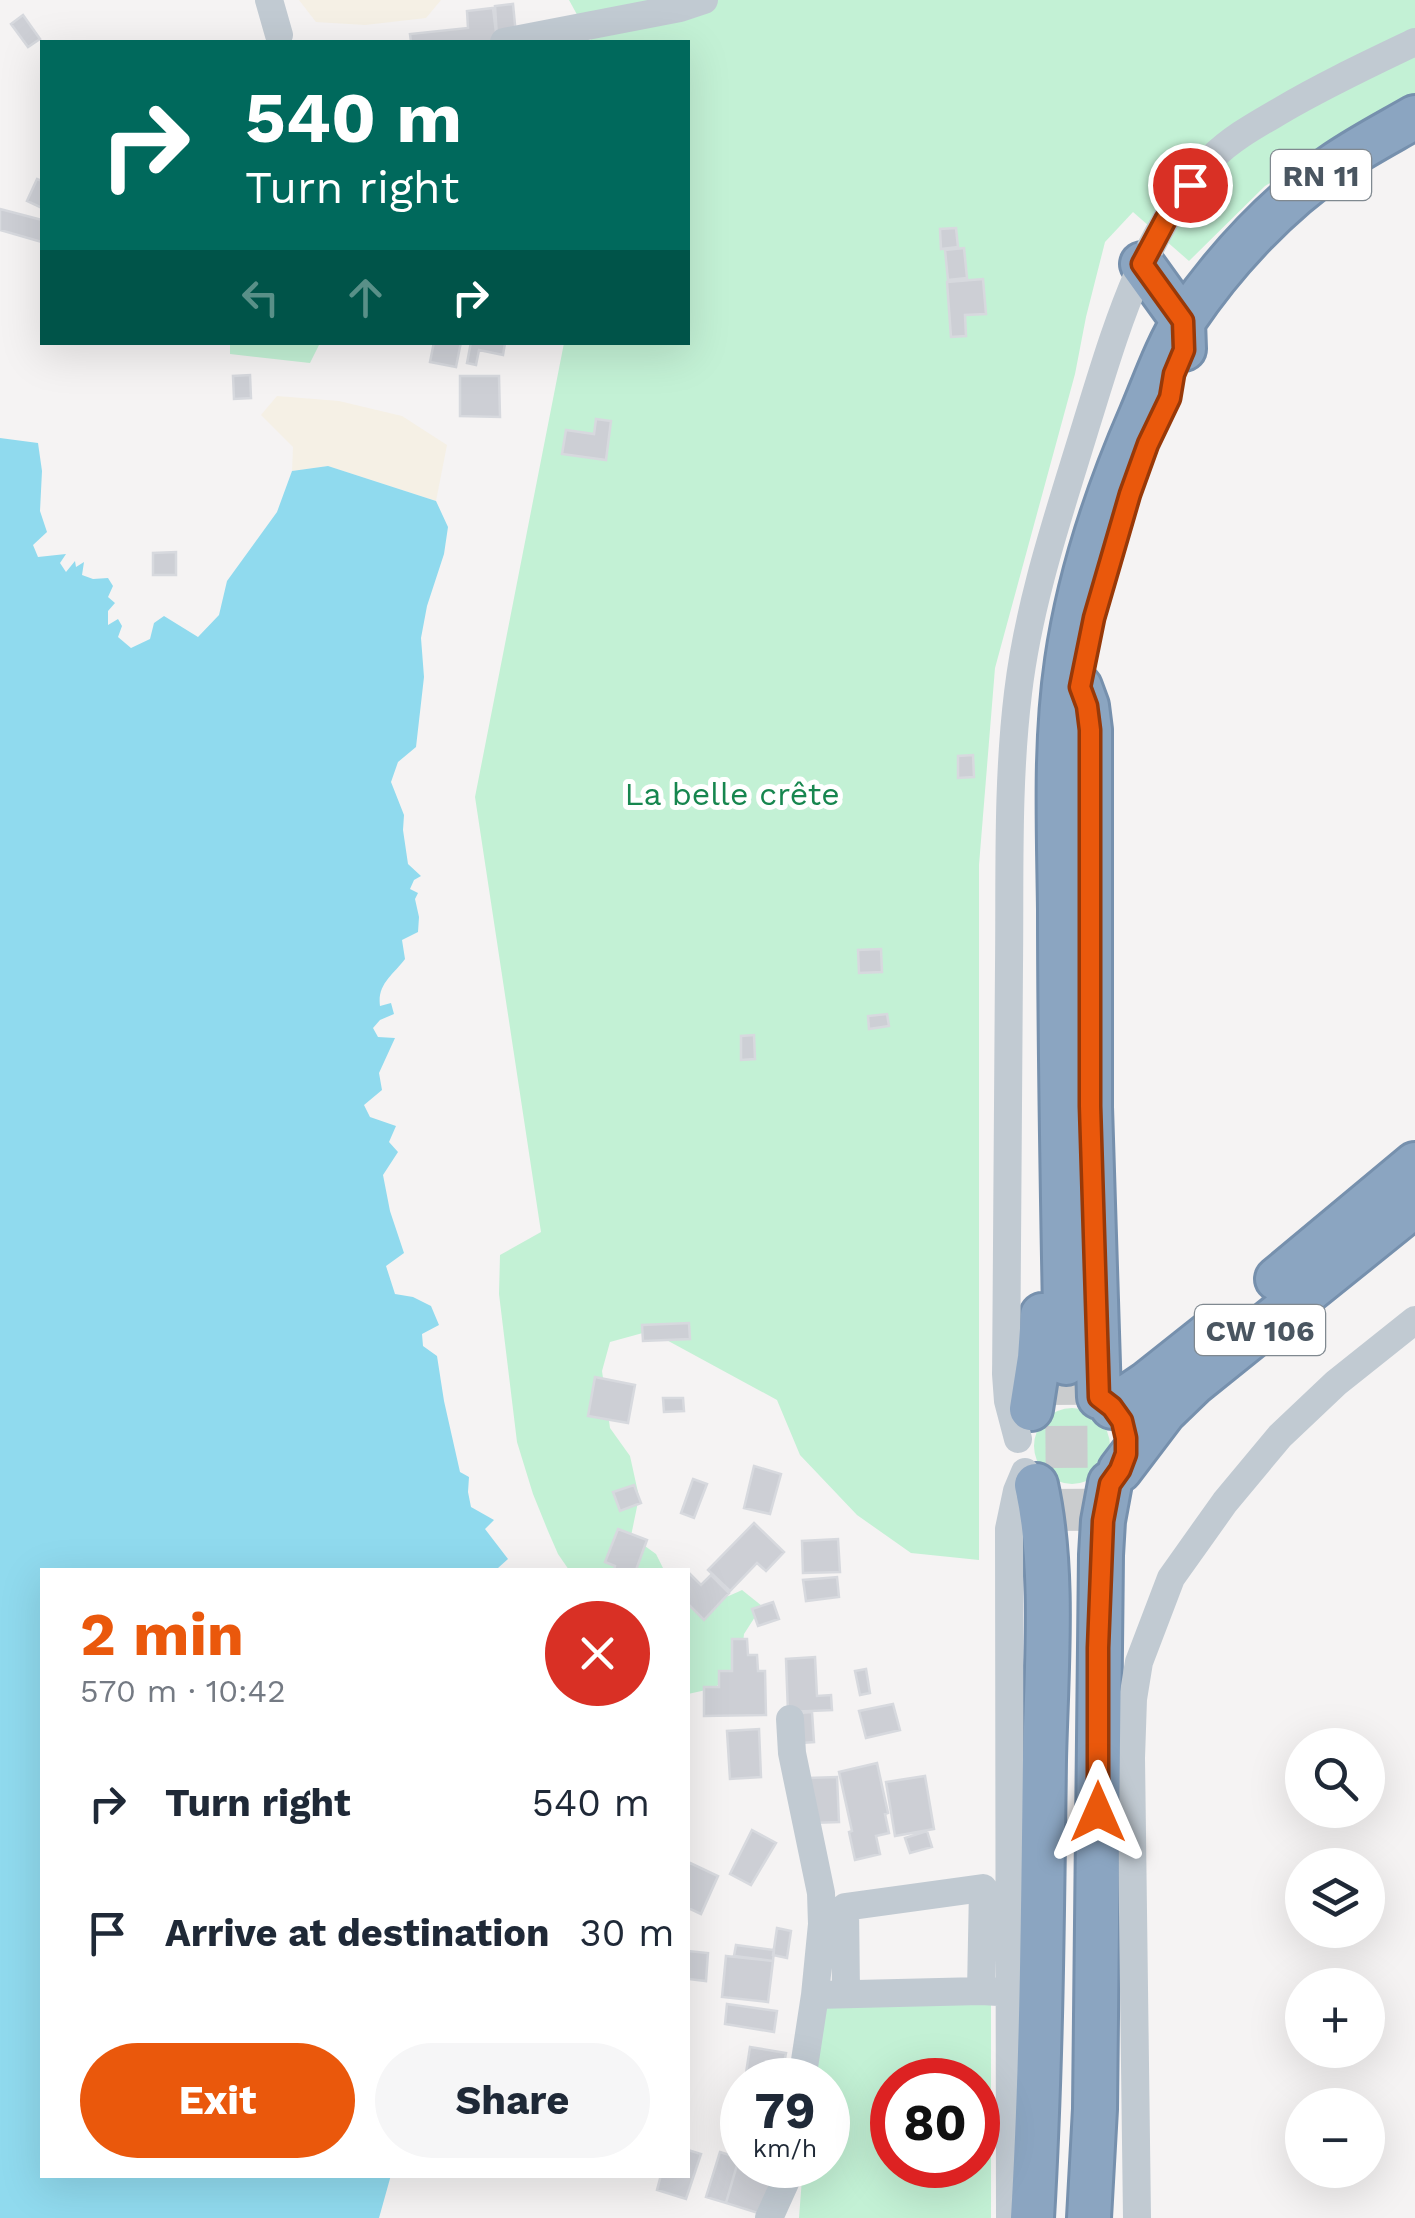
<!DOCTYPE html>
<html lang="en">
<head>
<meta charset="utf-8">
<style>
  :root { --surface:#fff; --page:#f6f6f7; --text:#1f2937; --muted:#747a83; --accent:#ea580c }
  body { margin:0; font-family:"Work Sans",sans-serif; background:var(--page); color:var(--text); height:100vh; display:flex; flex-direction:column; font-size:38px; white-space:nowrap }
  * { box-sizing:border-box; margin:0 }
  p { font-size:32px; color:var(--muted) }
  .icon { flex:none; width:55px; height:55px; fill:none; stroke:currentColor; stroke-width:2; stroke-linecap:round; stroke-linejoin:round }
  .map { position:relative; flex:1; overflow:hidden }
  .drawer { position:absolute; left:40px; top:1568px; width:650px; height:610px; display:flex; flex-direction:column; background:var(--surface); border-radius:0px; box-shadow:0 10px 40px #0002 }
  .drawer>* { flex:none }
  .top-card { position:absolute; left:40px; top:40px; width:650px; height:305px; border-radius:0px; box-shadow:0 10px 40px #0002; background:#00695c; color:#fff; overflow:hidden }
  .tools { position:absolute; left:1285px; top:1728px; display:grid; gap:20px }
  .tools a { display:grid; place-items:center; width:100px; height:100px; border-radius:50%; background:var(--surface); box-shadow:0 10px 40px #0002; font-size:50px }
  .speed { position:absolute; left:720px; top:2058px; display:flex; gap:20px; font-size:50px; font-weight:700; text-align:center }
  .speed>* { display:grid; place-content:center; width:130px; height:130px; border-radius:50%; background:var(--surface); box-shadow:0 10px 40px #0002; line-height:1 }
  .speed small { font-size:25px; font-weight:400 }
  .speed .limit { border:15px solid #d22; background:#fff; color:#111 }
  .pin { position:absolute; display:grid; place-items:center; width:85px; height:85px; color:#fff; margin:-42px; border:5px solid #fff; border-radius:50%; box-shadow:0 2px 10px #0007 }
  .me { position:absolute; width:110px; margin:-55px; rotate:0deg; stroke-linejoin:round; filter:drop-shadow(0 0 8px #0008) }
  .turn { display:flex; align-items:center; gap:35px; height:210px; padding:0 40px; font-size:45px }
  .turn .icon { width:130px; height:130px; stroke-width:2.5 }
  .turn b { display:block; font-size:70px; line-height:85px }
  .lanes { display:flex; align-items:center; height:95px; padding:0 40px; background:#0003; justify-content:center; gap:50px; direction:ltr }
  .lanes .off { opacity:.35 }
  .round { display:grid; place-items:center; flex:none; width:105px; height:105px; border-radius:52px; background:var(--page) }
  .overview { display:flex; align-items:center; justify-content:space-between; height:170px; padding:0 40px }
  h1 { font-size:60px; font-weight:700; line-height:75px; color:var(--accent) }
  .cta { display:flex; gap:20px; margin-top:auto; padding:20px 40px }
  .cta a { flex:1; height:115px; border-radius:60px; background:var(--accent); color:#fff; font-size:40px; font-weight:700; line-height:115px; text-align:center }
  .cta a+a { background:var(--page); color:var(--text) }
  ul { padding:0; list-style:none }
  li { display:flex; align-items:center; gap:30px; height:130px; padding:0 40px }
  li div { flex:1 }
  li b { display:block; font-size:38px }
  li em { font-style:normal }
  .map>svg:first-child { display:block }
</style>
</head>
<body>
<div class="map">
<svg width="1415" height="2218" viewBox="0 0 1415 2218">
  <rect width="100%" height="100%" fill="#f5f3f3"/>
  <path fill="#c3f1d5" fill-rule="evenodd" d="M569,0H1415V94L1265,186L1189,261L1133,212L1105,242L1086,317L1075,374L995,668L979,865V1560L911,1553L857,1515L800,1455L777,1400L650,1331L610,1342L602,1371L610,1428L630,1456L639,1497L631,1536L656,1554L664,1570H569L558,1554L548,1531L533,1494L517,1442L499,1294L500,1255L541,1232L475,797L564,343L688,342V42H592Z
    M230,343V342L320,343L310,363L230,354Z
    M1034 1446a38 38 0 1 1 76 0a38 38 0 1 1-76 0Z
    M742,1590L762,1606L744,1634L741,1662L715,1688L688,1694V1593C708,1603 722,1600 742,1590Z
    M816,2003L991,2004V2218H799L803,2165H828V2080H810ZM892,2080H978V2165H892Z"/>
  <path fill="#f5f0e5" d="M299,0H441L426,18L365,25L316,22Z
    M277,396L339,401L402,416L447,445L436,501L328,466L292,471L293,447L261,415Z"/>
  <path fill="#90daee" d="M0,438L38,443L42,471L40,511L47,532L33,545L38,557L66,554L60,563L66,572L75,561L76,567L84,562L82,575L93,579L108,578L113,586L108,597L115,603L108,611V625L118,619L122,626L118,637L131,648L150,639L154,623L164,616L198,637L219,615L227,581L277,512L292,471L328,466L436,501L448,527L444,554L427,606L421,638L424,677L416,747L398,762L391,782L404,815L403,830L408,864L421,876L414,880L410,889L418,893L415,899L419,917L418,932L402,940L405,959C393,975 377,984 380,1006L391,1003L394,1014L380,1020L373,1028L378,1037L395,1038L379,1073L382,1090L364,1105L370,1117L396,1126L389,1142L398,1152L383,1175L390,1211L404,1253L386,1266L395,1294L413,1297L431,1306L439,1325L422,1334L423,1346L437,1356L444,1401L460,1472L469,1477L468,1492L471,1507L494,1520L485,1529L508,1559L498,1568L499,1570H42V2175H391L379,2218H0Z"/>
  <path fill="#cdcfd5" stroke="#d7d9de" stroke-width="2.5" d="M513,4L516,35L497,37L495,6Z
    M493,8L497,41L411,42L410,34L468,28L467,11Z
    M23,15L40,39L28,47L11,24Z
    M37,179L42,181V208L27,201Z
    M0,209L42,220V242L0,230Z
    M956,228L958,247L941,249L940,229Z
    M964,248L967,278L948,280L945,250Z
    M983,279L986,314L965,315L966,336L951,337L947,282Z
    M434,342H461L456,367L430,362Z
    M471,342H502L505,343L503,355L479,350L476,365L467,363Z
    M250,375L251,398L234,399L233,376Z
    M460,376H499L500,417L460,416Z
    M596,419L611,421L606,460L562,454L566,430L594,434Z
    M176,552V575H153V553Z
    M973,755L974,777L958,778V756Z
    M881,949L882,972L859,973L858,950Z
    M887,1014L889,1026L869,1029L868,1016Z
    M754,1035L755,1059L741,1060V1036Z
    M689,1323L690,1339L643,1341L642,1325Z
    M595,1377L635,1385L628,1423L588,1416Z
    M663,1398H683L684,1411L664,1412Z
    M754,1466L781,1474L770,1514L744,1508Z
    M693,1479L707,1484L694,1518L681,1513Z
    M634,1485L641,1503L620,1511L613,1492Z
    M754,1523L784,1552L766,1571L757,1563L730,1591L708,1570Z
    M618,1529L647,1540L636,1570H614L615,1566L605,1562Z
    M838,1539L840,1572L803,1573L802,1541Z
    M688,1572L701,1585L711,1575L729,1593L704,1620L688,1604Z
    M837,1577L839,1597L806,1601L803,1580Z
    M773,1602L779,1619L758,1626L752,1609Z
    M732,1639H747L748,1655H757L758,1671H765L766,1715L704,1716V1687H719V1671H732Z
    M815,1657L817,1696L831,1695L832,1710L788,1712L786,1659Z
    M866,1669L870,1693L860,1695L855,1671Z
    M893,1704L900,1730L866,1738L859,1711Z
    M812,1712L814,1742L788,1744L787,1714Z
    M759,1729L761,1777L730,1779L727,1731Z
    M877,1763L888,1813L885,1814L889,1833L876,1836L880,1854L855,1860L849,1832L852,1831L839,1772Z
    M925,1776L934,1829L895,1836L886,1782Z
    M837,1777L839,1822L810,1823L809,1778Z
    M752,1830L776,1843L751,1885L730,1874Z
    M927,1831L932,1847L910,1853L905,1838Z
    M688,1862L718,1876L701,1914L688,1908Z
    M777,1928L791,1931L787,1958L773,1955Z
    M736,1945L774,1950L773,1961L734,1956Z
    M688,1951L708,1953L706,1981L688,1979Z
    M726,1956L773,1961L768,2002L722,1997Z
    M727,2004L777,2011L774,2032L725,2024Z
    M750,2047L786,2053L781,2080H745Z
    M688,2150L701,2154L686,2199L657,2190L661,2175H688Z
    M720,2152L739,2158L726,2203L706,2197Z
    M739,2158L742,2159V2165H763L775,2169L761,2214L726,2203Z"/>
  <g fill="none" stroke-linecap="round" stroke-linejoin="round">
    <path stroke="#caccce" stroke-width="42" stroke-dasharray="42 21" stroke-linecap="butt" d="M1066,1363L1067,1531"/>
    <defs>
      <path id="highway" d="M1142,264L1183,321L1184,349
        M1080,687L1087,706L1090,730V1107L1099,1397
        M1277,1279L1415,1164
        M1066,1363C1063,1212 1060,1061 1060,910C1059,827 1055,743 1067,661C1079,577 1107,493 1141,415C1153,387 1168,344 1185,319C1224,261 1279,202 1337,163C1362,146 1389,132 1415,117
        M1112,1407L1146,1384L1214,1330
        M1031,1409L1039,1358L1042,1315
        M1120,1470L1164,1412L1194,1383L1415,1205
        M1032,2218C1041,2065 1042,1912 1044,1760C1046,1672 1055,1570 1036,1485
        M1089,2218L1095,2109L1101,1555L1103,1521L1110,1483"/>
    </defs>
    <use href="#highway" stroke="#7690ad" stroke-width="48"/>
    <path stroke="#c1cad2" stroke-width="28" d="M269,0L279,35
      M504,42L680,8L704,0
      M1018,1439L1008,1401L1006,1374C1008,1238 1008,1102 1009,965C1010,875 1007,783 1018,693C1029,600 1060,511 1087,422C1116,329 1143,231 1212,158C1232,138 1256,125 1280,111C1324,85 1369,64 1415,42
      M790,1719L792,1753L821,1893L822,1924L815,1995
      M846,1993L845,1907L983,1888L981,1991
      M802,2080L815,1995L981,1991L999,1992
      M769,2218L793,2165
      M1010,2218L1009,1529L1017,1491L1025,1472
      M1137,2218L1131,1758L1133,1699L1139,1662L1171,1578L1225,1502L1280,1436L1336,1383L1415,1320"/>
    <use href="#highway" stroke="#8ba5c1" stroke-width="42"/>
  </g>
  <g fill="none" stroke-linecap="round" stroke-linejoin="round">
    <defs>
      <path id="route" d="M1098,1812V1648L1103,1521L1110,1484L1120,1470L1126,1454V1438L1122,1421L1112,1407L1099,1397L1090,1106V730L1087,706L1080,687L1094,618L1130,494L1148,444L1170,398L1174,374L1184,350L1183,321L1142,264L1166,219L1190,185"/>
    </defs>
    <use href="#route" stroke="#983908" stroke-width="25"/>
    <use href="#route" stroke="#ea580c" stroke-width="18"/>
  </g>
  <g text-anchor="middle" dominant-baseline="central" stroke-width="10" stroke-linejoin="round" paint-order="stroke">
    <g fill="#fff" stroke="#808990" stroke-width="2.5">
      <rect x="1271" y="150" width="100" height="50" rx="8"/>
      <rect x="1195" y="1305" width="130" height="50" rx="8"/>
    </g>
    <g font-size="30" font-weight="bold" fill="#4a5661">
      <text x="1321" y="175">RN 11</text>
      <text x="1260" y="1330">CW 106</text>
    </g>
    <g font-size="32" fill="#17864f" stroke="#fff">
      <text x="732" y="794">La belle crête</text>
    </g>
  </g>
</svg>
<div class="tools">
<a><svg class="icon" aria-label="search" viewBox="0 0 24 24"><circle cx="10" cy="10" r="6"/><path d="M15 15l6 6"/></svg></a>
<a><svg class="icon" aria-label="layers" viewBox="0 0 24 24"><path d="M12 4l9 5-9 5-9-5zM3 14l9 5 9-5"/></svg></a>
<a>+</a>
<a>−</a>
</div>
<div class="speed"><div>79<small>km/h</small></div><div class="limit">80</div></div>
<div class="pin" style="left:1190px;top:185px;background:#d93025"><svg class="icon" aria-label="arrive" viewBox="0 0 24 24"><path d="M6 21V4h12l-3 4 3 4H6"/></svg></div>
<svg class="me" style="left:1098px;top:1812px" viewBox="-20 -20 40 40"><path d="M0-17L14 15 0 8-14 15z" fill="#ea580c" stroke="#fff" stroke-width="4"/></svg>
<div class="top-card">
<div class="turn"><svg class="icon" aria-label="right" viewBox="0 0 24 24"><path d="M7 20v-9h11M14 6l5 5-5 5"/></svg><div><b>540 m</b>Turn right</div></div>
<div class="lanes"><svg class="icon off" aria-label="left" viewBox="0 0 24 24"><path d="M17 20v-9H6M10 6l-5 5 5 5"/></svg><svg class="icon off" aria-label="ahead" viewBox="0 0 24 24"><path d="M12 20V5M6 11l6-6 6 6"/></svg><svg class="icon" aria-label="right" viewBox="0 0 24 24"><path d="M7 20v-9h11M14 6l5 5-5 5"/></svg></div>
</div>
<section class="drawer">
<div class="overview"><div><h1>2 min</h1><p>570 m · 10:42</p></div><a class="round" style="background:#d93025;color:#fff"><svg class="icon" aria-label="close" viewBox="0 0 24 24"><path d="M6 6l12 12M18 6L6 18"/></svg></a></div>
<ul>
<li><svg class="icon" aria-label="right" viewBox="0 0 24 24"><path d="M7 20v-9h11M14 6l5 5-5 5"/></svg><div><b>Turn right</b></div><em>540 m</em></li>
<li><svg class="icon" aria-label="arrive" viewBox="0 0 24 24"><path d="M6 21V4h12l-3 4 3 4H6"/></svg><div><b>Arrive at destination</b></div><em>30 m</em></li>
</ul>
<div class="cta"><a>Exit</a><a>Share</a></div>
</section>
</div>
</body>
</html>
